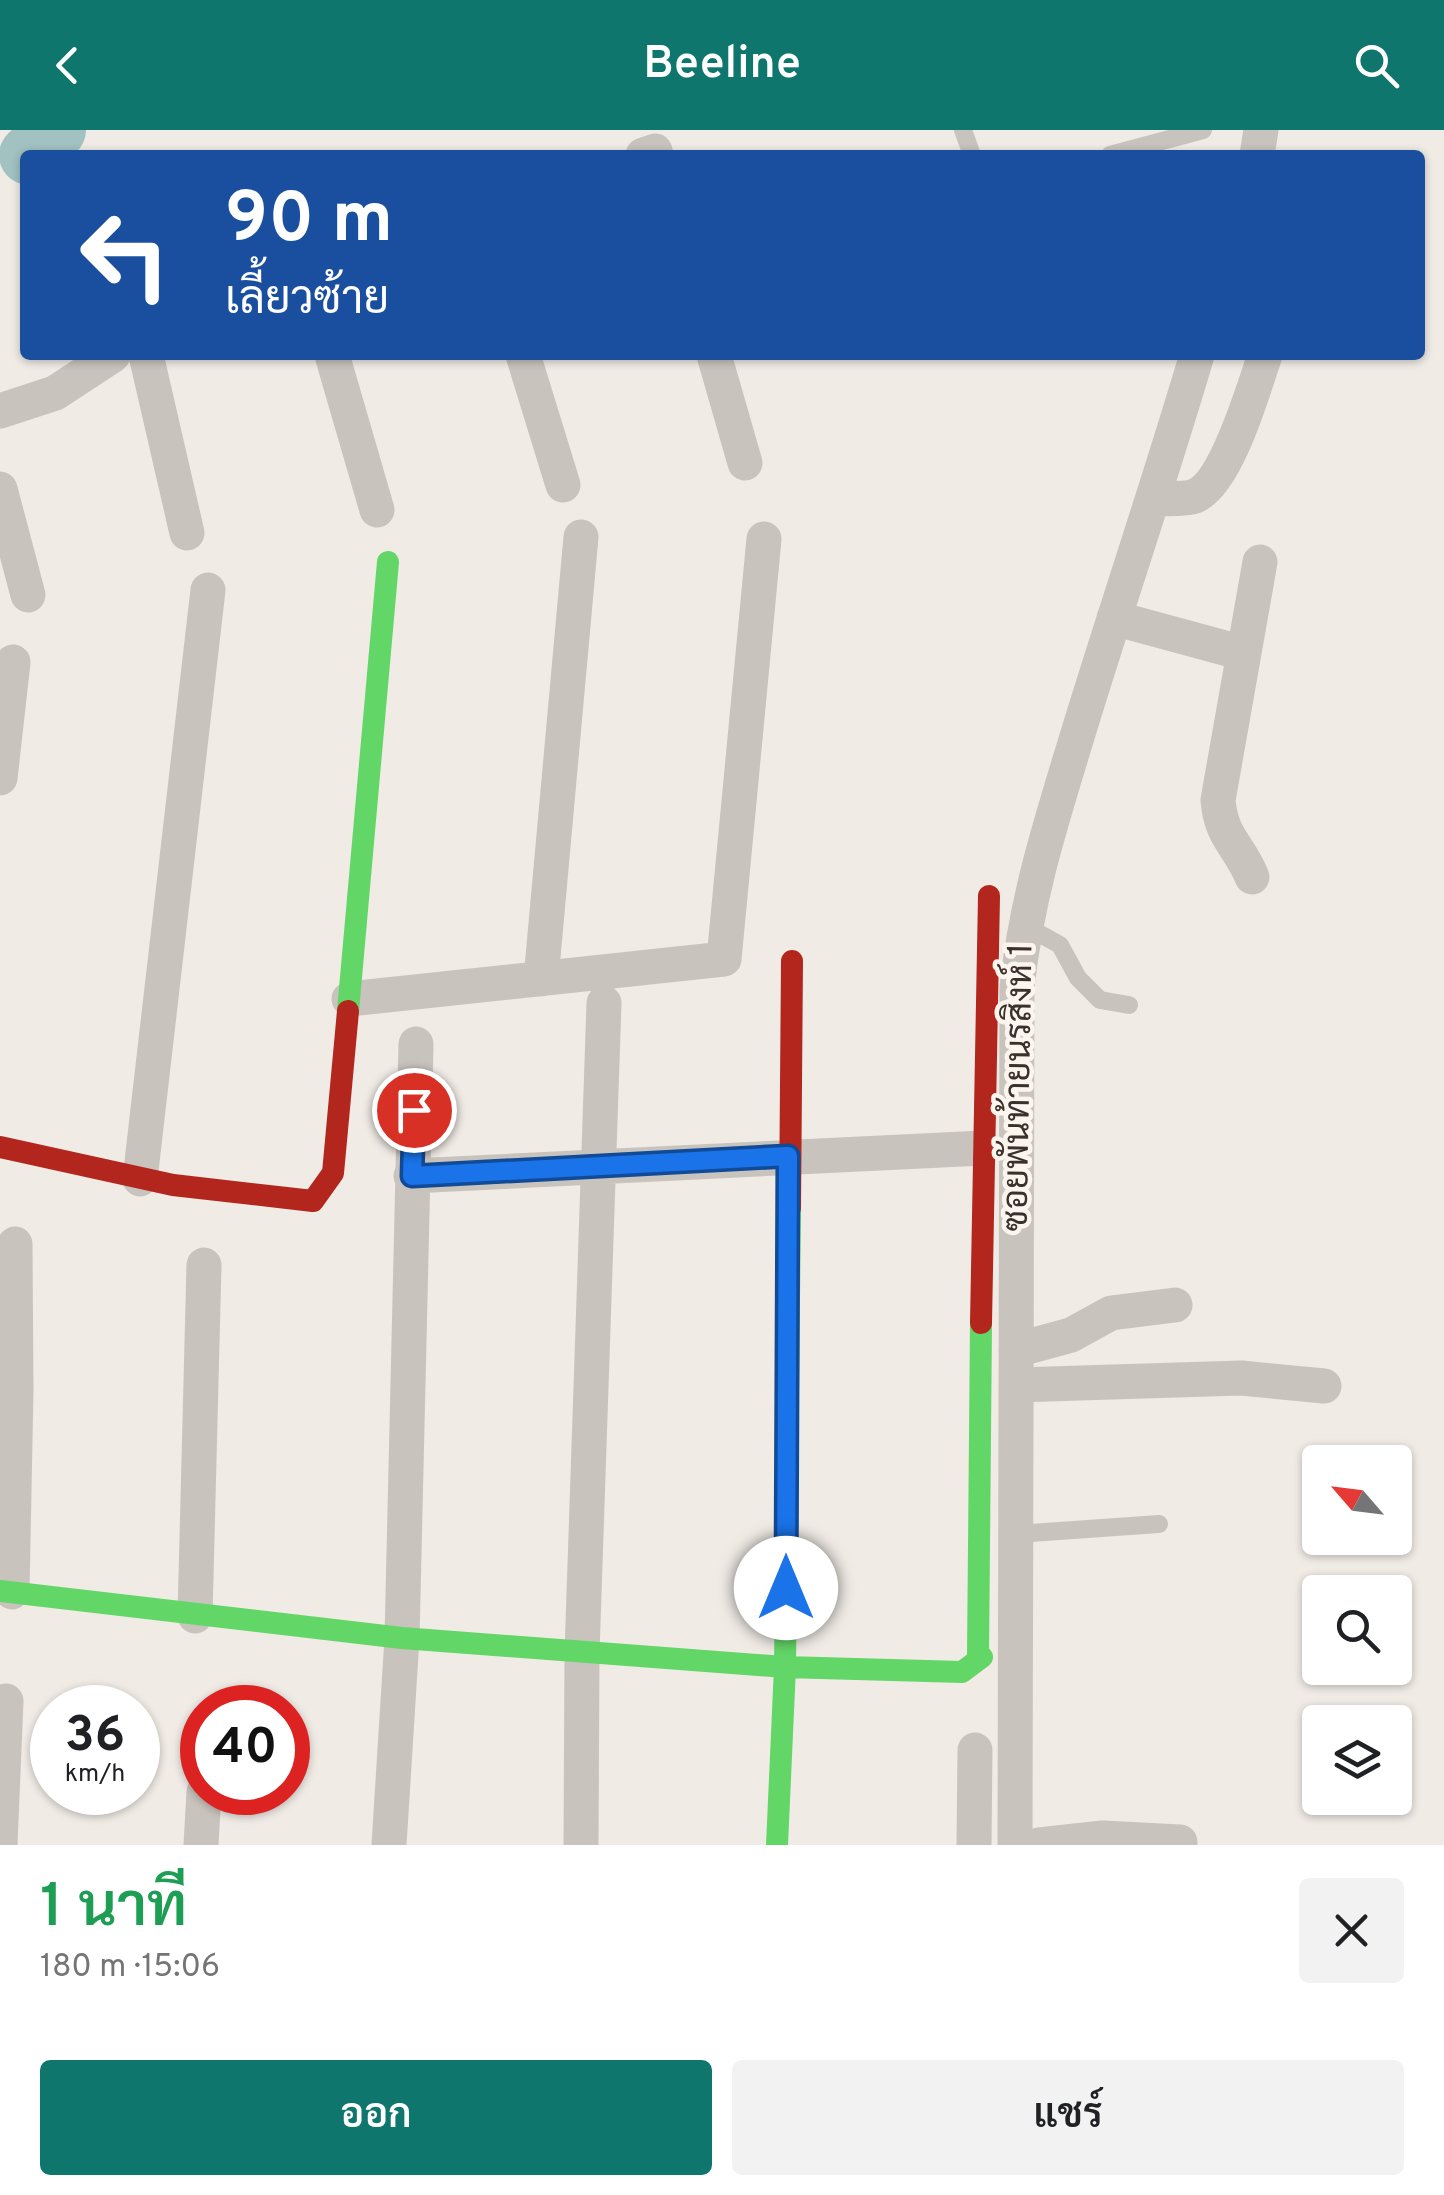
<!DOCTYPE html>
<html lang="th">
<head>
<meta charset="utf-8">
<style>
  :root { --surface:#fff; --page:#f2f2f2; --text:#202124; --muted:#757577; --accent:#0f766e }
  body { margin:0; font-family:Overpass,Sarabun,sans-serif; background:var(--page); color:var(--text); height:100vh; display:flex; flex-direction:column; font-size:38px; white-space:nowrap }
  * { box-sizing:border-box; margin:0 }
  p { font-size:32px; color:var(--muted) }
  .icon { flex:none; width:55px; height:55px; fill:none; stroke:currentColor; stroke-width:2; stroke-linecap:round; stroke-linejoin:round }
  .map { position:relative; height:1715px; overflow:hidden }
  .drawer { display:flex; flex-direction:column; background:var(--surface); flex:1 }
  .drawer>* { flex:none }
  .banner { position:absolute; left:20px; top:20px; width:1405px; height:210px; border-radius:10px; box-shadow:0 2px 8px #0004; background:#1a4fa0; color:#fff; overflow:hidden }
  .needle { width:65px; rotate:298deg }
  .tools { position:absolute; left:1302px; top:1315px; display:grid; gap:20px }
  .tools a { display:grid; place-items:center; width:110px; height:110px; border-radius:10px; background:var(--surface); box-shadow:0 2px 8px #0004; font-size:50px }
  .speed { position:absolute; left:30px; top:1555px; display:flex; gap:20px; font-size:50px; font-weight:700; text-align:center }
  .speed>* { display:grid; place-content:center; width:130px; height:130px; border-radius:50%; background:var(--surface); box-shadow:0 2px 8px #0004; line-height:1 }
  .speed small { font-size:25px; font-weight:400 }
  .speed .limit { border:15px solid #d22; background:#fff; color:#111 }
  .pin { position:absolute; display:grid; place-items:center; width:85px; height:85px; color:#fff; margin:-42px; border:5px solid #fff; border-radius:50%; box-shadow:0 2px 10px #0007 }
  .me { position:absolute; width:110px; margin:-55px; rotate:0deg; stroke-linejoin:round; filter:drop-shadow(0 0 8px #0008) }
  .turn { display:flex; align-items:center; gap:35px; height:210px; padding:0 40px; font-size:45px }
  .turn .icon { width:130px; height:130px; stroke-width:2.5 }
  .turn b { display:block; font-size:70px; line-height:85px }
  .round { display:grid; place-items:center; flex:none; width:105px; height:105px; border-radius:10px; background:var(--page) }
  .overview { display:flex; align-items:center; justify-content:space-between; height:170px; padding:0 40px }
  h1 { font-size:60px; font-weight:600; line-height:75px; color:#1e9e55 }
  .button { display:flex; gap:20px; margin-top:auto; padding:20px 40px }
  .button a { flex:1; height:115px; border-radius:10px; background:var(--accent); color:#fff; font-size:40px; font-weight:600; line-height:115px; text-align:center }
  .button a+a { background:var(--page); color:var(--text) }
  header { display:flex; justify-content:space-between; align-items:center; height:130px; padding:0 40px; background:var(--accent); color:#fff; font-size:45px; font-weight:600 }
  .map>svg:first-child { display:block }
</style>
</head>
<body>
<header><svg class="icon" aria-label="back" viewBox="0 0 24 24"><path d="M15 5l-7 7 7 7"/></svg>Beeline<svg class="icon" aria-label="search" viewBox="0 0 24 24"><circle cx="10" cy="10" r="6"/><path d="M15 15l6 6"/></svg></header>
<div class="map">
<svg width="1444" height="1715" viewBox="0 0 1444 1715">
  <rect width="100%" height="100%" fill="#f0ebe5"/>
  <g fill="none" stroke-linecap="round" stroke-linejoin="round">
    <path stroke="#a1c2c1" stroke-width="60" d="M29,25L56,0"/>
    <path stroke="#c9c3be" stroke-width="18" d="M963,0L972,25
      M1110,25L1203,0
      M1024,795L1060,815L1078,848L1100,870L1129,875
      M1016,1404L1159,1394"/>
    <path stroke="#c9c3be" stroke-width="35" d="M643,25L655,21L656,25
      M1257,25L1261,0
      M146,225L187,403
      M332,225L377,380
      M523,225L563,355
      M714,225L745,333
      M0,281L55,263L113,225
      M0,359L28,465
      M1155,369C1167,368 1184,370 1195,366C1227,353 1254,257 1265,225
      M1114,488L1243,523
      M0,648L13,532
      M1252,747C1239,715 1221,708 1218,670L1260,432
      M541,849L581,407
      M349,869L724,829L764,409
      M411,1046L983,1018
      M140,1049L208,460
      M1016,1220L1071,1205L1111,1183L1175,1175
      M1016,1255L1241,1248L1324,1256
      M12,1462L16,1260L15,1114
      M195,1486L204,1135
      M0,1715L6,1571
      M201,1715L204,1662
      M389,1715L402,1508L416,914
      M581,1715L582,1523L604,873
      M974,1715L975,1620
      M1015,1715L1017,857C1027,764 1053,686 1080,597C1118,473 1160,350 1197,225
      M1039,1715L1103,1708L1180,1712"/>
    <path stroke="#63d668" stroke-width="22" d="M348,881L388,432
      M0,1461L402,1508L785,1537L962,1542L982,1527H978L981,1193
      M777,1715L785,1537L790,1078"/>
    <path stroke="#b3261e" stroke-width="22" d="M0,1017L173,1055L313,1071L333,1043L348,881
      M790,1078L792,831
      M981,1193L989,766"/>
  </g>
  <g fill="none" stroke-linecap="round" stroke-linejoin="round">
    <defs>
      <path id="route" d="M414,980L412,1046L788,1026L786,1458"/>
    </defs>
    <use href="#route" stroke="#114b97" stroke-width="25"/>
    <use href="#route" stroke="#1a73e8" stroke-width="18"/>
  </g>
  <g text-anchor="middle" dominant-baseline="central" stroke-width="9" stroke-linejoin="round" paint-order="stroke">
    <g font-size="35" fill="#3b302b" stroke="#fbf5ee">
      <text transform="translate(1020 957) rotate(-89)">ซอยพันท้ายนรสิงห์ 1</text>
    </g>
  </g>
</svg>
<div class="tools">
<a><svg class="needle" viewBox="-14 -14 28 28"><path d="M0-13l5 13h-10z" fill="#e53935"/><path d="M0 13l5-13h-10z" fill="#757577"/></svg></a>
<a><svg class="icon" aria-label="search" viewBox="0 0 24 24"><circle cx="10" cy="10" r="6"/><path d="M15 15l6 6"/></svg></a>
<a><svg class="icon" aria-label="layers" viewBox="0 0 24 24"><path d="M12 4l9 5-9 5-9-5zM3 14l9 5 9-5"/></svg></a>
</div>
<div class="speed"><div>36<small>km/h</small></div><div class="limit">40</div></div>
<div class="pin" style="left:414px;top:980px;background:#d93025"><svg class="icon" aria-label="arrive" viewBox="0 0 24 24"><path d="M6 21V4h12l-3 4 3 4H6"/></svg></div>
<svg class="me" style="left:786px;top:1458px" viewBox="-20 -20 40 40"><circle r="19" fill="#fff"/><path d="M0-13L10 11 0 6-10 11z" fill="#1a73e8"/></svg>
<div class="banner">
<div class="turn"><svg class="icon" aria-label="left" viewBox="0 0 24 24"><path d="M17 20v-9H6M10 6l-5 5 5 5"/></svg><div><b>90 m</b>เลี้ยวซ้าย</div></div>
</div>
</div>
<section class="drawer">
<div class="overview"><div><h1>1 นาที</h1><p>180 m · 15:06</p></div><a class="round"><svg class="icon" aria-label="close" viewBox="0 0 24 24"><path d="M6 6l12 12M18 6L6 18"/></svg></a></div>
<div class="button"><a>ออก</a><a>แชร์</a></div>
</section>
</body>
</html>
